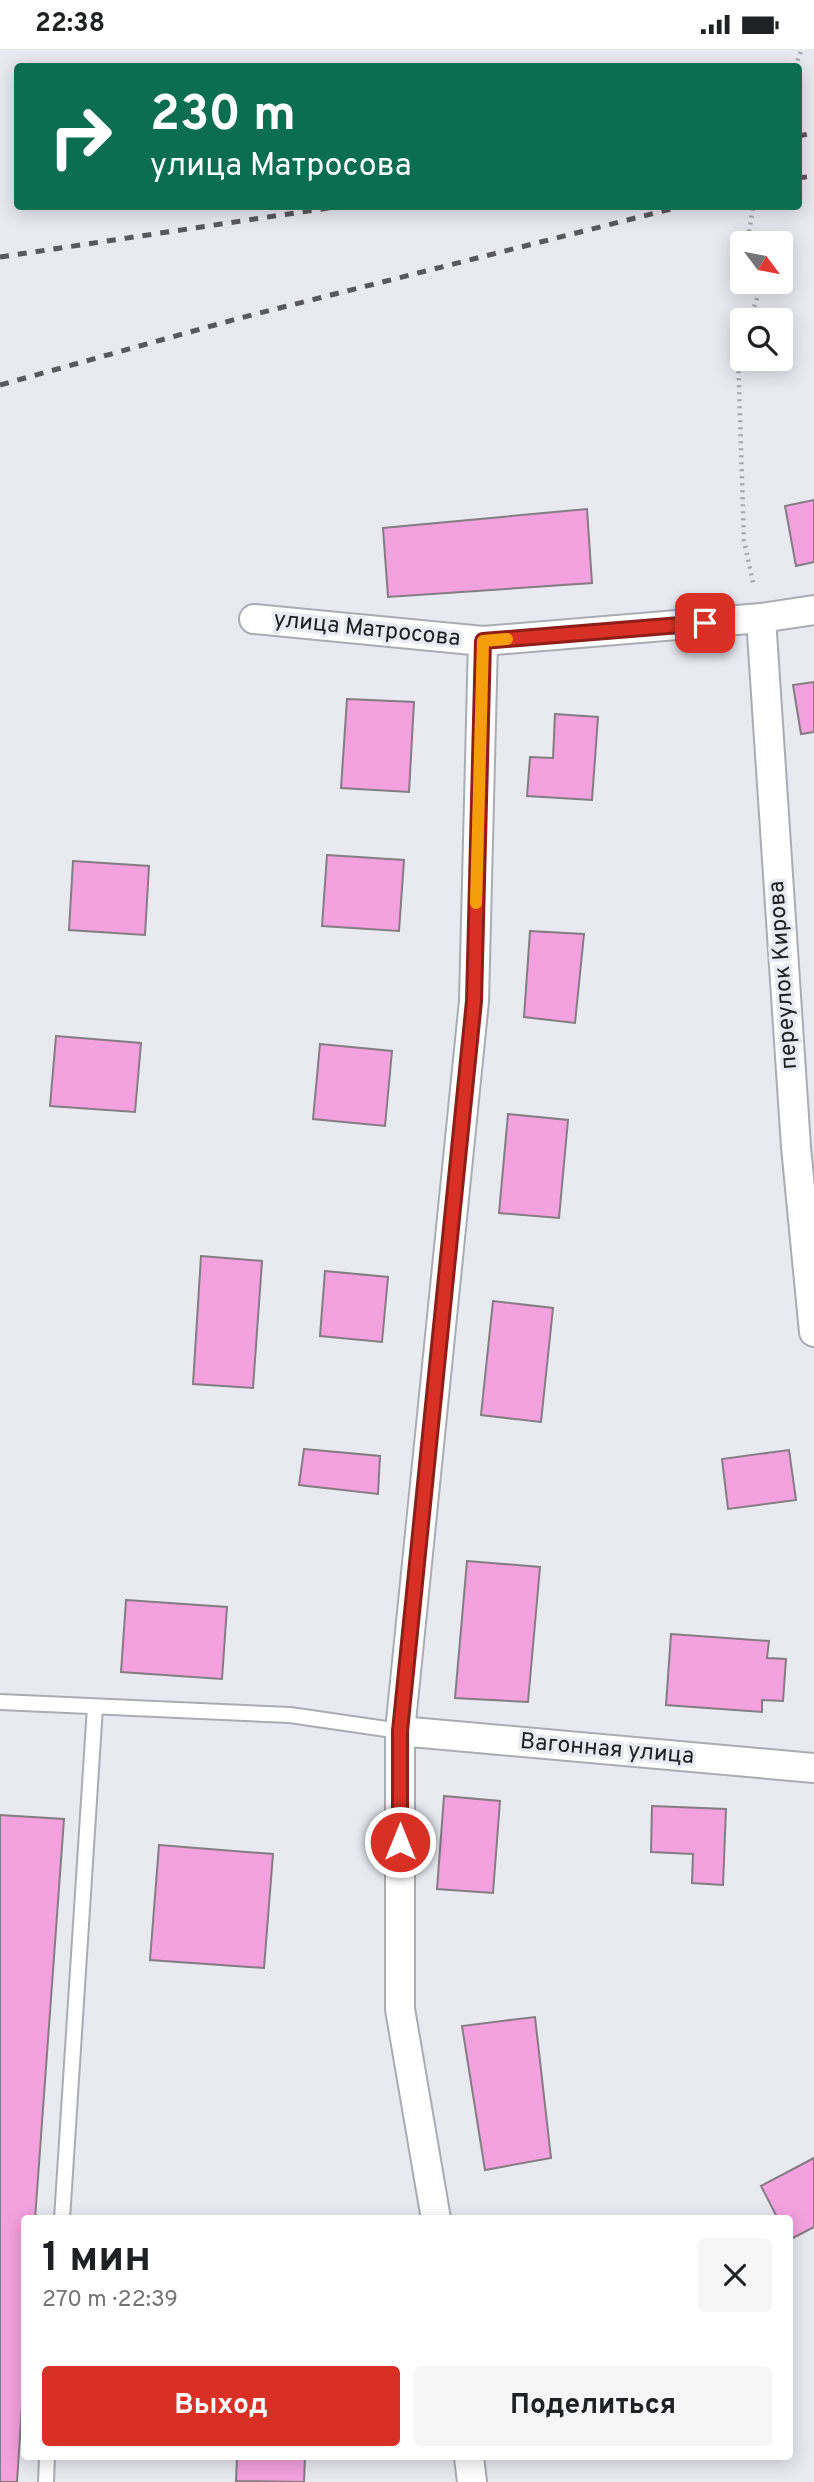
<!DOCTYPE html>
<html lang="ru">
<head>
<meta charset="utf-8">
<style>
  :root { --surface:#fff; --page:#f6f6f6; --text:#202124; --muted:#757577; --accent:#d93025 }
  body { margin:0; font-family:Overpass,sans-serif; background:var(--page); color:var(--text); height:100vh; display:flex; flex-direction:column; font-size:26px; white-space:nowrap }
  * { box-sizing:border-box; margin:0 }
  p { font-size:23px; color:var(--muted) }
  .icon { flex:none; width:38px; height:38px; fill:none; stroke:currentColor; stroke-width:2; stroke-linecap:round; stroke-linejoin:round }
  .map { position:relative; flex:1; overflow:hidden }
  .sheet { position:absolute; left:21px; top:2166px; width:772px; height:245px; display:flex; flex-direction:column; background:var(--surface); border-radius:7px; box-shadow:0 4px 18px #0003 }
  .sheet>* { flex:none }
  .guide { position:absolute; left:14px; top:14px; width:788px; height:147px; border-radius:7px; box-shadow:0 4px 18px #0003; background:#0b6e4f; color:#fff; overflow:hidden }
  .needle { width:46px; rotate:122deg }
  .buttons { position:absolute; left:730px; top:182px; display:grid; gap:14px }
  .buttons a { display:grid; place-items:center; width:63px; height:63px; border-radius:7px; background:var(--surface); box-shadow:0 4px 18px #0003; font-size:35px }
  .pin { position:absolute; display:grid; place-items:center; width:60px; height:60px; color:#fff; margin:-30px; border-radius:14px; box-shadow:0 4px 10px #0006 }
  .me { position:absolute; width:77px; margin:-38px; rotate:0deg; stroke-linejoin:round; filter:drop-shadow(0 0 5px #0008) }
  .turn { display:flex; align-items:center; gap:24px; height:147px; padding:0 21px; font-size:32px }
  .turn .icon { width:91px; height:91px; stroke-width:2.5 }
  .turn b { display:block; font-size:49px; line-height:60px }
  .round { display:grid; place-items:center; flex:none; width:74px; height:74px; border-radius:7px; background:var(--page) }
  .overview { display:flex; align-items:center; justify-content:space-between; height:119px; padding:0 21px }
  h1 { font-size:42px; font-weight:700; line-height:52px }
  .primary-button { display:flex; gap:14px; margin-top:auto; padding:14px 21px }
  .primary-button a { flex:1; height:80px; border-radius:7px; background:var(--accent); color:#fff; font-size:28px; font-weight:700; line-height:80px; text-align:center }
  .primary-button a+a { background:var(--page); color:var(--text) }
  .status { display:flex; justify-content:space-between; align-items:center; height:49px; padding:0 35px; background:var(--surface); direction:ltr }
  .status svg { height:19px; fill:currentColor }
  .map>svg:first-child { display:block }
</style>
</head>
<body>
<div class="status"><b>22:38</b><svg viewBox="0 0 49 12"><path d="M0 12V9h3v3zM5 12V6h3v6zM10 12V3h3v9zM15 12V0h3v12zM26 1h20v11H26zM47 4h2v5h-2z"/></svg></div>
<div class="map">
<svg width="814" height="2433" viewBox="0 0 814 2433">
  <rect width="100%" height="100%" fill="#e9e9f2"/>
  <path fill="#f4a1e0" stroke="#847d82" stroke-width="2" d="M814,451V513L796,517L785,457Z
    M587,460L592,534L388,548L383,479Z
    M814,633V683L801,685L793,636Z
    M347,650L414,653L409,743L341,739Z
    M555,665L598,668L592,751L527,747L530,708L553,709Z
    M327,806L404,811L399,882L322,877Z
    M73,812L149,817L145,886L69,881Z
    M530,882L584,885L575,974L524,968Z
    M56,987L141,994L135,1063L50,1057Z
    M320,995L392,1002L385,1077L313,1070Z
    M508,1065L568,1071L559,1169L499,1164Z
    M201,1207L262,1212L253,1339L193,1335Z
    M325,1222L388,1228L382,1293L320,1287Z
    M493,1252L553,1259L541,1373L481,1366Z
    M304,1400L380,1407L378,1445L299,1436Z
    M789,1401L796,1451L728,1460L722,1410Z
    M467,1512L540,1518L528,1653L455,1649Z
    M126,1551L227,1558L222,1630L121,1623Z
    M671,1585L769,1592L767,1609L786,1610L783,1652L762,1651V1663L666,1656Z
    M444,1747L500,1752L493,1844L437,1840Z
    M652,1757L726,1760L723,1836L692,1834L693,1805L651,1803Z
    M0,1766L64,1770L35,2170H24V2326L17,2433H0Z
    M159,1796L273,1805L264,1919L150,1911Z
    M535,1968L551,2109L485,2121L462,1977Z
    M814,2109V2178L789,2191V2170H778L761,2137Z
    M237,2408H305L304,2433L236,2432Z"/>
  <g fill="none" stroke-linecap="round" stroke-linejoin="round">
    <defs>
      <path id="lane" d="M0,1653L290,1666L400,1682
        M62,2170L95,1658
        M46,2433L47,2408"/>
      <path id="street" d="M761,569L796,1098L814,1283
        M254,570L483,592L761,569L814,561
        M400,1682L814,1719
        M436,2170L400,1960V1682L474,952L483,592
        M469,2408L472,2433"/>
    </defs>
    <use href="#lane" stroke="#ababb3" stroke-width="18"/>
    <use href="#street" stroke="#ababb3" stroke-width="32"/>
    <path stroke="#a5a5ac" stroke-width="4.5" stroke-dasharray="2 5" stroke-linecap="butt" d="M795,18L802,0
      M753,194L748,190L753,158
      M750,271L762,233
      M742,295L738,306L744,492L754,538"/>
    <use href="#lane" stroke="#fff" stroke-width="14"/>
    <use href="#street" stroke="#fff" stroke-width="28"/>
    <path stroke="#58585d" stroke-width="5" stroke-dasharray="9 9" stroke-linecap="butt" d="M798,87L814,84
      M798,129L814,127
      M0,208L335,158
      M0,336L240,269L679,158"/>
  </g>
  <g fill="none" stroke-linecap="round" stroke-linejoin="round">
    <defs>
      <path id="route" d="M400,1793V1682L474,952L483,592L705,574"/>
    </defs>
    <use href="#route" stroke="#8d1f18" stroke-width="18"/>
    <use href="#route" stroke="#d93025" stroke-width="12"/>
    <path stroke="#f59e0b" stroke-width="12" d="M476,854L483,592L507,590"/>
  </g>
  <g text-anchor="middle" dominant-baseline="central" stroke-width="7" stroke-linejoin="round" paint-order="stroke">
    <g font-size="23" fill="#212124" stroke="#e9e9f2">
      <text transform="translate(367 581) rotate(6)">улица Матросова</text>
      <text transform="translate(784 926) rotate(-94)">переулок Кирова</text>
      <text transform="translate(607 1701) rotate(5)">Вагонная улица</text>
    </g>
  </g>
</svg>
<div class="buttons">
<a><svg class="needle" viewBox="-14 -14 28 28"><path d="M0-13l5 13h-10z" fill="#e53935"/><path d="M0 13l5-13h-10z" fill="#757577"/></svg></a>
<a><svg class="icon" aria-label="search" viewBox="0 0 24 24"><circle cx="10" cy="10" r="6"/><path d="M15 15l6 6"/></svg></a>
</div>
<div class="pin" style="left:705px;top:574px;background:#d93025"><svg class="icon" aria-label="arrive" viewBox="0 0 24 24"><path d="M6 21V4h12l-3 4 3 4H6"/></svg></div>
<svg class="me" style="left:400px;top:1793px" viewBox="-20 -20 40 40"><circle r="17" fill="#d93025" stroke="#fff" stroke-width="3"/><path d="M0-11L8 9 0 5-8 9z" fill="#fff"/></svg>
<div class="guide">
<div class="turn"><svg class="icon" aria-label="right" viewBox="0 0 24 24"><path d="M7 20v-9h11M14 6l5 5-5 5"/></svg><div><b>230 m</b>улица Матросова</div></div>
</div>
<section class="sheet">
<div class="overview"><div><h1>1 мин</h1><p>270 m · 22:39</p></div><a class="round"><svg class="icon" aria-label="close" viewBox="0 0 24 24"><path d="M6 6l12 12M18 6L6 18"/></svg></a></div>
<div class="primary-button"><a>Выход</a><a>Поделиться</a></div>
</section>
</div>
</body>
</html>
